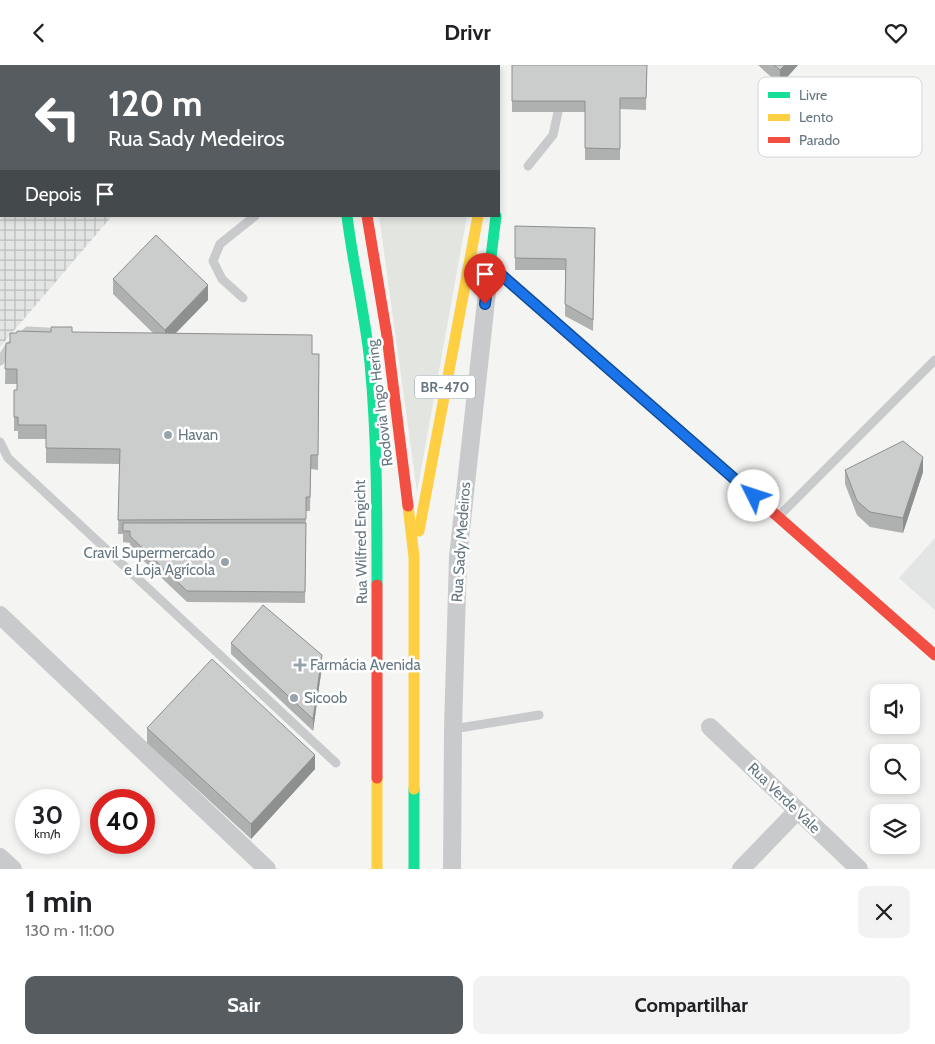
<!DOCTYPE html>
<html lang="pt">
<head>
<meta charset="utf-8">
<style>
  :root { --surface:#fff; --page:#f2f2f2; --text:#202124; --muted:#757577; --accent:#565c60 }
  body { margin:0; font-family:Cabin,sans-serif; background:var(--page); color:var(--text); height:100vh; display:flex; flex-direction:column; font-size:19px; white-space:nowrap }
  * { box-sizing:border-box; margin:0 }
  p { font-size:16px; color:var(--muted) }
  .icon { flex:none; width:28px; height:28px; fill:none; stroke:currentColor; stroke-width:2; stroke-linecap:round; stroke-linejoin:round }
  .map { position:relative; height:804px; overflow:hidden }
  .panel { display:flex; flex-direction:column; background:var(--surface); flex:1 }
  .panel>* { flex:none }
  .banner { position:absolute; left:0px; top:0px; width:500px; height:152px; box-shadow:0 2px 8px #0003; background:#565c60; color:#fff; overflow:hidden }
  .controls { position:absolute; left:870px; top:619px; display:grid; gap:10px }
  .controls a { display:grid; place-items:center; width:50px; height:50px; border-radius:10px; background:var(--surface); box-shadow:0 2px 8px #0003; font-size:25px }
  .speed { position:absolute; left:15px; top:724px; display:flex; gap:10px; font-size:25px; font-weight:700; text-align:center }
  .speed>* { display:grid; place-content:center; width:65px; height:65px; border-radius:50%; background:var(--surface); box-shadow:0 2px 8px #0003; line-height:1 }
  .speed small { font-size:12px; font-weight:400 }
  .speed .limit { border:8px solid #d22; background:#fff; color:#111 }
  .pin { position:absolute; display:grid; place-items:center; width:42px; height:42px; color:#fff; margin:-51px -21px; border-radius:50% 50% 50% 0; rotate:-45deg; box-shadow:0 0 5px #0007 }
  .pin .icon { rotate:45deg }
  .me { position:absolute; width:55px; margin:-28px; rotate:311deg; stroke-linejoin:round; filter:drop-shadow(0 0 4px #0008) }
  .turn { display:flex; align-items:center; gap:18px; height:105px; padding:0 25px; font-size:22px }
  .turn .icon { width:65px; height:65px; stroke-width:2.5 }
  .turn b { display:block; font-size:35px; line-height:42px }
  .then { display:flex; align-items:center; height:48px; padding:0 25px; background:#0003; gap:10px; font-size:19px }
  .round { display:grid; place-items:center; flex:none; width:52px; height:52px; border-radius:10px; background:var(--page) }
  .headline { display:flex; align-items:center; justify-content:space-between; height:85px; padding:0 25px }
  h1 { font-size:30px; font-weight:700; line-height:38px }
  .cta { display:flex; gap:10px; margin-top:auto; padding:10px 25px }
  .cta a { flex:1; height:58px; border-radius:10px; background:var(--accent); color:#fff; font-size:20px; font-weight:700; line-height:58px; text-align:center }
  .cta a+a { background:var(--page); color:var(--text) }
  header { display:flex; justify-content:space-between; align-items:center; height:65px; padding:0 25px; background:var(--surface); font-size:22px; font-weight:700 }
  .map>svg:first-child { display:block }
</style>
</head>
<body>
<header><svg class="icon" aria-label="back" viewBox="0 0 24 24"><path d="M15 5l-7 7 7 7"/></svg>Drivr<svg class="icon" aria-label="heart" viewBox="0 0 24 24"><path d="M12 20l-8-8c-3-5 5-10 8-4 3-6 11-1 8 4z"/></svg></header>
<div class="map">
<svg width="935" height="804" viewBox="0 0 935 804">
  <defs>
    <pattern id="industrial-grid" width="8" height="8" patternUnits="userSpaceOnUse" patternTransform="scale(1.25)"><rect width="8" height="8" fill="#e3e4e4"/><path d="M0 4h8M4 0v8" fill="none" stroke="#bcbebe"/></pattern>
  </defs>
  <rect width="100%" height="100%" fill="#f4f4f3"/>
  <path fill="#e3e4e4" d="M935,473V545L899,513Z"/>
  <path fill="url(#industrial-grid)" d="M0,0H304L305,1H1V151H112L0,282Z"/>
  <path fill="#e3e6e0" d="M379,151H467L417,427Z"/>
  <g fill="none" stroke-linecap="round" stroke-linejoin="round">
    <path stroke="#c9cacb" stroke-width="9" d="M319,0L322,1
      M528,101L553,70L558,47
      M243,233L222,214L213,196L220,179L255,151
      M0,296L9,282L28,266L48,267
      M0,377L8,393L336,698
      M778,452L935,295
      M453,664L539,650"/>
    <path stroke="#c9cacb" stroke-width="18" d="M0,550L267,804
      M710,662L859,804
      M0,792L13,804
      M452,804L453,664L458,492L490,200
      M741,804L797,746"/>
    <path stroke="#16e098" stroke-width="11" d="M358,0V1
      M492,0V1
      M347,151C353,200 365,249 370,298C377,372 377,446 377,520
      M496,151L490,200L767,442
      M414,724V804"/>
    <path stroke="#ffcf43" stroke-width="11" d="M408,441L414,492V724
      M419,466L478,151
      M377,804V713"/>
    <path stroke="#f24e42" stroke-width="11" d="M367,151L387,271L408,441
      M767,442L935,590
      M377,713V520"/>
  </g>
  <path fill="#afb0b0" d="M512,0H647L646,45L620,44V95H585V47H512Z
    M758,0H798L780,20Z
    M515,161L595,163L593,266L565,251V205H515Z
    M113,214L208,235L176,268L312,289H319L318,405L311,404L310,446H306L305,538L187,537L130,483V478L123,477V469H118L120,399L46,398V374H18V366H14V325H17V319H5L6,278L153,268L113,229Z
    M845,405L923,407L903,468L870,462L857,450L845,419Z
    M231,578L322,601L313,666L231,589Z
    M147,663L315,704L251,774L147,678Z"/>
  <path fill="#8e9090" d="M785,0H798L780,20V5Z
    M208,220V235L165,279V265Z
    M923,392V407L903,468V453Z
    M322,590V601L313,666V654Z
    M315,690V704L251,774V759Z"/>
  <path fill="#cbcdcd" stroke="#8e9090" d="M512,0H647L646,33H620V84L585,83V36H512Z
    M774,0H785L780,5Z
    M515,161L595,163L593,255L565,239L566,194L515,193Z
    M156,170L208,220L165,265L113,214Z
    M51,262H72V267L312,270V289H319L318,390H311L310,432H306V454L118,455L120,384L46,383V360H18V352H14V325H17V304H5L6,278H10V268H17V266L51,267Z
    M903,376L923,392L903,453L870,447L857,436L845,405Z
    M123,458H306L305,527L187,526L130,471V466H123Z
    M263,540L322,590L313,654L231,578Z
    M212,594L315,690L251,759L147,663Z"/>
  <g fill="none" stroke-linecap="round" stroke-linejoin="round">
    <defs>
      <path id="route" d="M485,239L490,200L754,431"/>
    </defs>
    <use href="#route" stroke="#114b97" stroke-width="12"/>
    <use href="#route" stroke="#1a73e8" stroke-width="9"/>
  </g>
  <g fill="#97a3aa" stroke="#fff" stroke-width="2">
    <circle cx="168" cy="370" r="5"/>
    <circle cx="225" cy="497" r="5"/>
    <path d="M297.5 592.5h5v5h5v5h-5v5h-5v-5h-5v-5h5z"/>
    <circle cx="294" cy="633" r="5"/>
  </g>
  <g text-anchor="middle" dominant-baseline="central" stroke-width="5" stroke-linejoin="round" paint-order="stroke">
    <rect fill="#fff" stroke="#93a0a8" stroke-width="1" x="415" y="310.5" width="60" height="23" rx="4"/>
    <g font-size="14" font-weight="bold" fill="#657782">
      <text x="445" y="322">BR-470</text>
    </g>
    <g font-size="15" fill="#657782" stroke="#fff">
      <text transform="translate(380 338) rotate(-97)">Rodovia Ingo Hering</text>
      <text transform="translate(361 477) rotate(-91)">Rua Wilfred Engicht</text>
      <text transform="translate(461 477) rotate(-86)">Rua Sady Medeiros</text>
      <text transform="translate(784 733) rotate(44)">Rua Verde Vale</text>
    </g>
    <g font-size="15" fill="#657782" stroke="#fff" text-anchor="start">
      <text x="178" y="370">Havan</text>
      <text x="215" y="488" text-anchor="end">Cravil Supermercado<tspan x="215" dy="17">e Loja Agrícola</tspan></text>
      <text x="310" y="600">Farmácia Avenida</text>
      <text x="304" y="633">Sicoob</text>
    </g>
  </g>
  <rect x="758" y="12" width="164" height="80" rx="8" fill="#fff" stroke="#d1d6da" stroke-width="1"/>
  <rect x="768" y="27" width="22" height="6" fill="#16e098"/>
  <rect x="768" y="49" width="22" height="7" fill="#ffcf43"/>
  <rect x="768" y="72" width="22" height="6" fill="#f24e42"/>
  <g font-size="14" fill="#657782">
    <text x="799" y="35">Livre</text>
    <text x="799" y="57">Lento</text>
    <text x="799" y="80">Parado</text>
  </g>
</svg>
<div class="controls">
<a><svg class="icon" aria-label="sound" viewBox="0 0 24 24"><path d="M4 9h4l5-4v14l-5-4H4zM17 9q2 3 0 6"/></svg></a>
<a><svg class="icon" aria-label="search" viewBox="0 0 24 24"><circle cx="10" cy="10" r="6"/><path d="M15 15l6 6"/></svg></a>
<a><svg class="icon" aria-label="layers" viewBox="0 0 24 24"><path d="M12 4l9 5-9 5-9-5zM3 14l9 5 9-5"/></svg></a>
</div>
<div class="speed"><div>30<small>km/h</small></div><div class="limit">40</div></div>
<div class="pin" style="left:485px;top:239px;background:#d93025"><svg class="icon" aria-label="arrive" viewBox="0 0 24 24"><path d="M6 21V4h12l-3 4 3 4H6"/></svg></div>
<svg class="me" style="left:754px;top:431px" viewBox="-20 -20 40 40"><circle r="19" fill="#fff"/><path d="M0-13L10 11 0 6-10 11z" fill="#1a73e8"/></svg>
<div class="banner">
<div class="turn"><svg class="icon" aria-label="left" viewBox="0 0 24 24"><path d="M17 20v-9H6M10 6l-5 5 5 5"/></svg><div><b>120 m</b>Rua Sady Medeiros</div></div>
<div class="then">Depois<svg class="icon" aria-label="arrive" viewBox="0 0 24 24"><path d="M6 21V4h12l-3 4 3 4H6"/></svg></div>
</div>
</div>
<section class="panel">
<div class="headline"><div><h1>1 min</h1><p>130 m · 11:00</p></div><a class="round"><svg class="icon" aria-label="close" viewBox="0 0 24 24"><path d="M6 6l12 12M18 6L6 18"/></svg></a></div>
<div class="cta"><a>Sair</a><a>Compartilhar</a></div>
</section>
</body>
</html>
